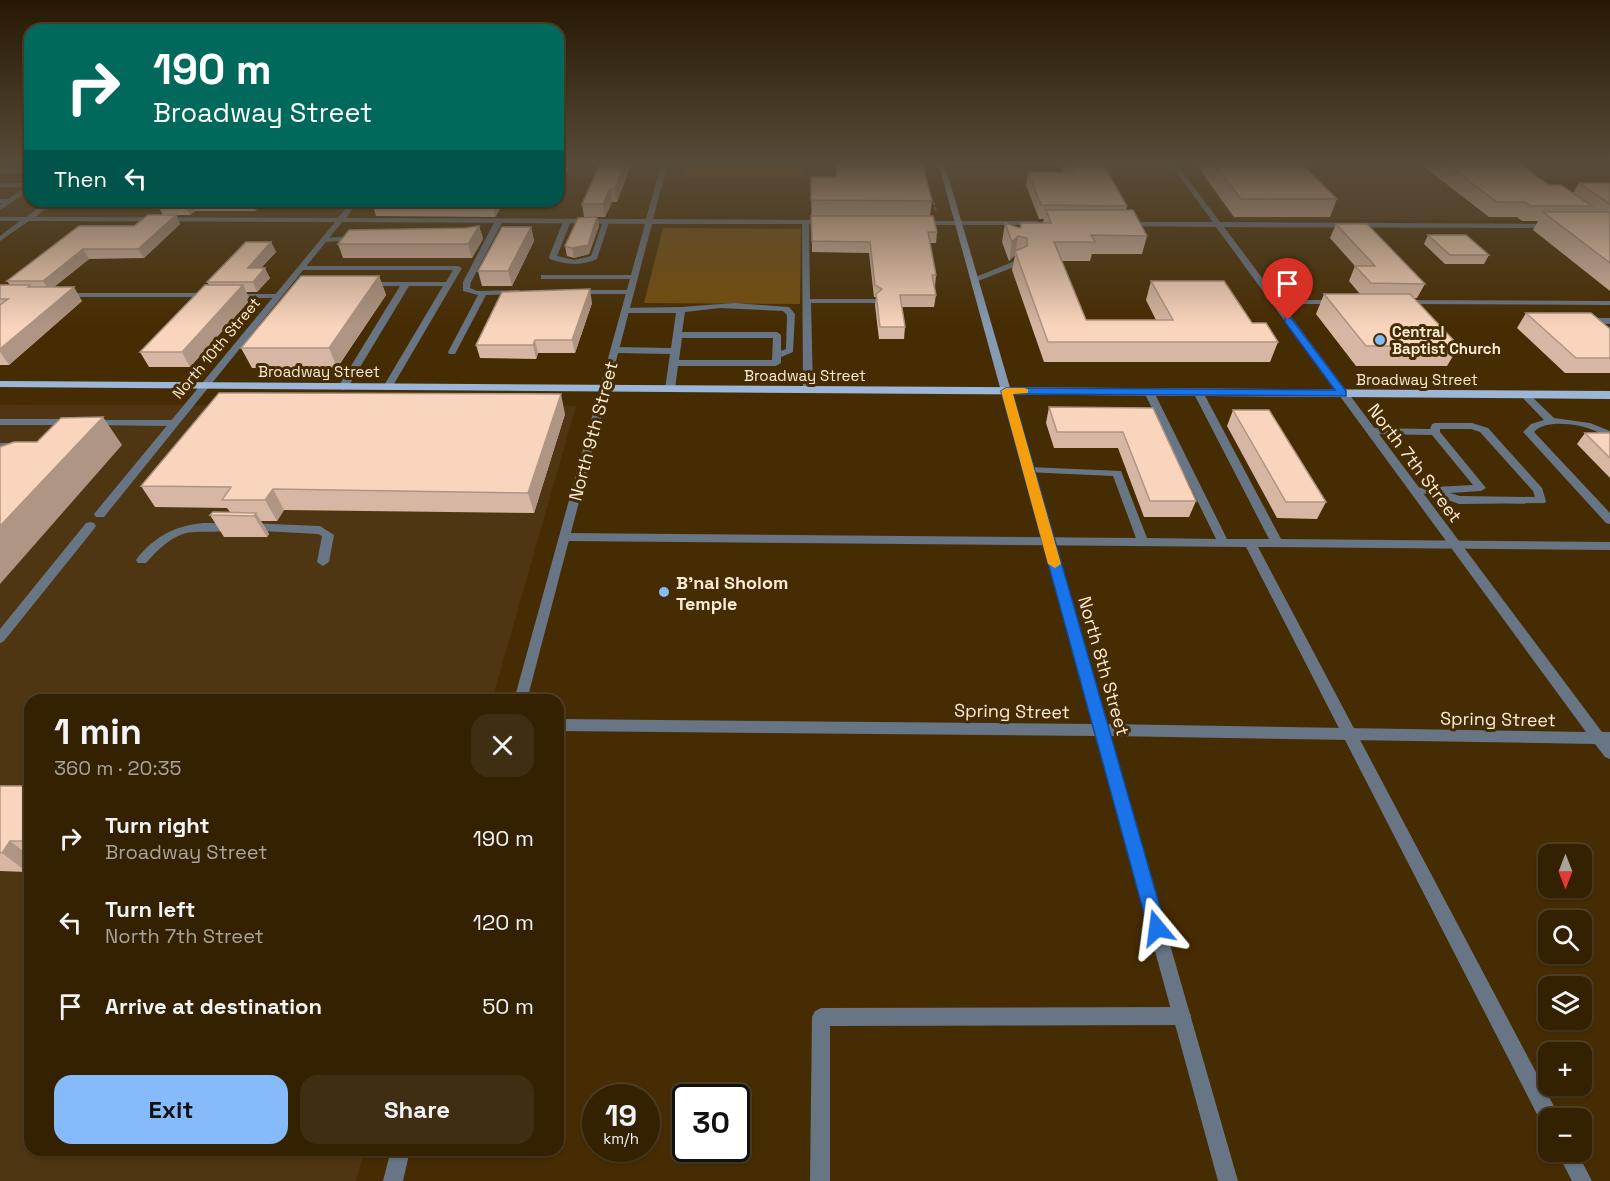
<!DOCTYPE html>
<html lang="en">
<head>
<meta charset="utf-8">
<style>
  :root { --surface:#342102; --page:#3f2e11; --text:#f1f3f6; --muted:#a9a399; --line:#4e3e24; --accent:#86bbfb }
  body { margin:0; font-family:"Space Grotesk",sans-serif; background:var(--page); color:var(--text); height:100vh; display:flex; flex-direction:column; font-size:22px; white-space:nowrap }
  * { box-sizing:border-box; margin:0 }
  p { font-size:20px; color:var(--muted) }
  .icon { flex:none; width:33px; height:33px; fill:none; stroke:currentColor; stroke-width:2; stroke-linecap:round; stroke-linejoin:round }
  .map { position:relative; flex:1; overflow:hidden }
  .drawer { position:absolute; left:24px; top:694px; width:540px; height:462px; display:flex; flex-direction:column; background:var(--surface); border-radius:18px; box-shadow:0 2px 4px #0004,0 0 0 2px var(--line) }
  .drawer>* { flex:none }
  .guide { position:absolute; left:24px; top:24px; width:540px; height:183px; border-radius:18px; box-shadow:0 2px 4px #0004,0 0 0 2px var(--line); background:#00695c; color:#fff; overflow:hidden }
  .needle { width:39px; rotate:180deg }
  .tools { position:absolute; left:1538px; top:844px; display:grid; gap:12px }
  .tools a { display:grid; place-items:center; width:54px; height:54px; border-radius:12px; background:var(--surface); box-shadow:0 2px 4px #0004,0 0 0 2px var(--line); font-size:30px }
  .speed { position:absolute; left:582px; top:1084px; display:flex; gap:12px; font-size:30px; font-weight:700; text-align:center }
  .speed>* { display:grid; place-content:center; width:78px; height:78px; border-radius:50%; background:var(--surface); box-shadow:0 2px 4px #0004,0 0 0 2px var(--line); line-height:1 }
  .speed small { font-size:15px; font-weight:400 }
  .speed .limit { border:3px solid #111; border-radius:9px; background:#fff; color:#111 }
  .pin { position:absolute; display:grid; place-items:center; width:51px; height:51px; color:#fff; margin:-62px -26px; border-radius:50% 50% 50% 0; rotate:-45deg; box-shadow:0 0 6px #0007 }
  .pin .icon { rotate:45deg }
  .me { position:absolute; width:66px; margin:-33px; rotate:344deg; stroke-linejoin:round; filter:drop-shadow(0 0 4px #0008) }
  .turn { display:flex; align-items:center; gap:21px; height:126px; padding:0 30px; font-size:27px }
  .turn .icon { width:78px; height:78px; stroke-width:2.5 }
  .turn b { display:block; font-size:42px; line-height:51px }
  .then { display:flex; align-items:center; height:57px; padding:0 30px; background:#0003; gap:12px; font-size:22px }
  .round { display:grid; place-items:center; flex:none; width:63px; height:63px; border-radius:18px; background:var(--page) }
  .summary { display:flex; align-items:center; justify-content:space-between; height:102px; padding:0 30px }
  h1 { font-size:36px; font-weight:600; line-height:45px }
  .primary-button { display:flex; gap:12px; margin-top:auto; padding:12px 30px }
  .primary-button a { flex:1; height:69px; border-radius:18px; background:var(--accent); color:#111; font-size:24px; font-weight:600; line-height:69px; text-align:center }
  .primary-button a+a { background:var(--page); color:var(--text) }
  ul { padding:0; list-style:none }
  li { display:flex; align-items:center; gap:18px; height:84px; padding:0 30px }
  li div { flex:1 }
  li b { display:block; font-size:22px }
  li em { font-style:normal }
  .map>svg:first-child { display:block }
</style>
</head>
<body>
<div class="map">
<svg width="1610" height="1181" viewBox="0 0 1610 1181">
  <rect width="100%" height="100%" fill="#462c02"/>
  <path fill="#4e3613" d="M0,162H30V201H356L341,220L0,219Z
    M1190,162H1495L1575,220H1233Z
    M0,405L576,406L492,700H30V1150L364,1151L356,1181H0Z"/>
  <path fill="#744d0c" d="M687,162H804V177H683Z
    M663,228L801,229L800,304L644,303Z"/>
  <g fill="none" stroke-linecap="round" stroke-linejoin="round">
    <path stroke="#816a47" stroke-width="2" stroke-dasharray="4 1.5" stroke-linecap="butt" d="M929,200H933L936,211"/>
    <path fill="#687585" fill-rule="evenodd" d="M942,162L1175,163L1178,165L1175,167L940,165L939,164Z
      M0,169H30V173H0Z
      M0,183H30V190L0,210V205L2,203H0V199H8L26,187H0Z
      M496,219L503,221L471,282L470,288L477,291L518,290L522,292L518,294L486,295L456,352L455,354H449L448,352L478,295L463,291V282Z
      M564,219L571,221L557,256L574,260L591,256L603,221L610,219L597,259C582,266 565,265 550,259L549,257Z
      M802,220L809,222L810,299H875L879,301L875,303H811L813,390L808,393L803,390Z
      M357,236L361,238L360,240L324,242L320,240L324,238Z
      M1015,257H1021L1022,264L978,281L971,279L1015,261Z
      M299,266H458L462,268L391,389L388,390L383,387L443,286H409L348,387L343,390L338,387L400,286H363V282H446L453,270H299Z
      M541,275H634L638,277L634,279H541Z
      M571,290H630L634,292L630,294H574L570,292Z
      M62,293H209L213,295L209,297H62Z
      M230,294H279L283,296L279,298H230Z
      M1271,300H1336L1340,302L1336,304H1271Z
      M1399,300L1610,301V305L1402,304H1399Z
      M734,303L789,307L795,314L793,352L781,357V363L776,366H678L675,389L670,392L665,389L670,354L615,353L611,350L615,347L671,348L676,313H625L622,312V308L681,307ZM720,308L783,311L787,315L786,349L781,351V335L777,332H682L685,312ZM682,338H773L772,360H679Z
      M1584,318H1610V324L1581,323V319Z
      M1149,389L1154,392L1227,539H1269L1193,392L1198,389L1203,392L1281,539L1610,542V550L1258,547L1557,1112L1559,1119H1548V1128L1543,1126L1246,547L565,541L559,537L565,533L1136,538L1113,476L1025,472L1024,470L1025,468L1029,467L1121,471L1147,538L1216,539L1144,392Z
      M1524,391L1527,392L1554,418L1590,423L1610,431V439C1604,437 1599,432 1593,430C1578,424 1546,419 1534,432L1610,513V524L1606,523L1523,432L1531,424L1544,420L1521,396V392Z
      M0,419H71L76,422L71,425H0Z
      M91,420H174L179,423L174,426L88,425L86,423Z
      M1435,423H1472L1488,428L1542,488L1546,501L1545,503L1459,504L1431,494L1411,493L1410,491L1415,488L1473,485L1432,435L1371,434L1366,431L1371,428L1430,429L1432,424ZM1440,429H1471L1480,432L1533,491L1535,497L1460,496L1450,493L1481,491L1486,488L1440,432Z
      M0,443H20L25,446L20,449H0Z
      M204,523H233L239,527C230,535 197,529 183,534C168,539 157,551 146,563H138L136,560C153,537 176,525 204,523Z
      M251,523L320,526L334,535L329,562L323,566L317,562L322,536L318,534L247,530L245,527Z
      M1182,1007L1188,1010L1191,1016L1188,1022L1182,1025L830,1026V1181H810L812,1017L815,1011L821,1008Z
      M1557,1152H1577L1592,1181H1572Z"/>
    <path fill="#687585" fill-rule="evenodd" d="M662,162H668L653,219L827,220L831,222L827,224H652L527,700H514L645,224L342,222L104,517H96L94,514L335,222L29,221L0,241V236L20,221H0V217H26L48,201H56L35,217L338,218L352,201H359L346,218L646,219Z
      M1169,162H1175L1220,222L1553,224L1554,226L1550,228L1224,227L1602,732H1610V759L1605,757L1595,744L1110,736L1238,1181H1218L1096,736L558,731V719L1093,724L1001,391L1006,388L1011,391L1107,724L1586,732L1216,227L1123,226L1122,224L1126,222H1213Z
      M916,221H1037L1041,223L1037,225H919L915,223Z
      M90,522L94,523L96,526L94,529L4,641L0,643V629L86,523Z
      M391,1150H410L403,1181H383Z"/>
    <path fill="#859ab3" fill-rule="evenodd" d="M938,162H944L1011,391L1009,393H1003L1001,391Z"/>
    <path fill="#9bb6d7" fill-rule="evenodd" d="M0,381L1610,391V399L0,387Z"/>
  </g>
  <path fill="#d7b7a3" d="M632,162L617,202H612L605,217H597L599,226L589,254L574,258L567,256L565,246L584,217L582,204Z
    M836,162L932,201L930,216L937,232L936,243H930L936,275L935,287H934L936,295L934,307H902L905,327L904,339H879L875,305L876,297H874L869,253L812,252L811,177H836Z
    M1063,162H1068L1127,206L1126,210L1147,236L1142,254H1092L1090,261H1061L1086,320H1156L1146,300L1151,281L1252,323L1278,342L1270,362H1044L1012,270L1015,255L1009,261L1002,242L1005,223L1019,228L1020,227L1021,223H1043L1044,219H1039L1026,185L1028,172H1064L1062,168Z
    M1199,162H1300L1337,199L1330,217H1234L1198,167Z
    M1418,162H1569H1518L1549,185L1573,193L1579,183H1610V291L1533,230L1538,221H1522L1517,217H1489Z
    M156,201H265L255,211H195L190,215H176L180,224L144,258L89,259L54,287L82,301L9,365H0V285H10L7,281L163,215Z
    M308,201H349L343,209H311Z
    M353,201H553L552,204H503L495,217L376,216L374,209H356Z
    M1336,224L1425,284L1417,298H1414L1459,346L1447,366H1356L1316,314L1324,294H1360L1349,281L1355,266L1330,238Z
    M479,226L483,239L472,258H343L338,244L466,228Z
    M531,227L534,241L512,286H482L478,271Z
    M1428,235L1489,255L1484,264H1445L1424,244Z
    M271,242L276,252L261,268L270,278L257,292H246L250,300L190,367H149L140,352L209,285L207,282Z
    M379,276L386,295L337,368H252L241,348Z
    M592,303L575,353H538L536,359L480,358L476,345Z
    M1526,313L1610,329V373H1565L1517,328Z
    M1049,407L1153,408L1196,501L1189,517H1144L1118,448H1054L1046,423Z
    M1233,410L1326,502L1317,519L1277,518L1227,426Z
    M565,414L534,513L284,510L277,521H261L269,534L267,537H224L210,515L230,512L227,508L155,507L141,486Z
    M1585,433H1610V478L1577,444Z
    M0,786H30V868L27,872L0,871Z"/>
  <path fill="#af9584" d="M562,162H572L558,191V170Z
    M625,162H632L617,202L615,189Z
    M610,189L612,202L605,217L603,204Z
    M183,201H190L195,211L190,215Z
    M251,201H265L255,211Z
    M340,201H349L343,209Z
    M492,201H502L503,204L495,217Z
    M176,215L180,224L144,258L138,249Z
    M597,217L599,226L589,254L574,258L572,248Z
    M479,226L483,239L472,258L468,244Z
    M531,227L534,241L512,286L508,271Z
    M1018,236L1015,255L1009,261L1012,242Z
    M271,242L276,252L252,277L248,268Z
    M83,249L89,259L49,291L43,281Z
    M265,268L270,278L257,292L253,282Z
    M379,276L386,295L337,368L329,348Z
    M243,285L250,300L190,367L182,352Z
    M74,287L82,301L9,365L0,352V349Z
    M590,289L592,303L575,353L572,340Z
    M535,340L538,353L536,359L533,345Z
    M561,394L565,414L534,513L528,493Z
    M103,417L122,445L0,584V526Z
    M273,489L284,510L277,521L265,500Z
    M256,513L269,534L267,537L254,516Z
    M10,841L30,856V868L27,872L2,853Z"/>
  <path fill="#fad5bd" stroke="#af9584" stroke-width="1.5" d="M558,162H562L558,170Z
    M601,162H625L615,189H610L603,204H582Z
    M836,162H922L932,201L811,200V177H837Z
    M1068,162H1102L1127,206L1041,205L1028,172H1073Z
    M1212,162H1300L1337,199H1241Z
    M1444,162H1517L1549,185H1561L1592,206H1531L1525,202H1497Z
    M1579,183H1610V204Z
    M1046,210H1133L1147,236L1091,235L1095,242H1054L1086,320H1173L1151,281H1224L1252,323H1266L1278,342H1048L1015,251L1027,246V238L1018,236L1012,242L1005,223L1019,228L1021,227V223H1051Z
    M1543,212H1610V263Z
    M148,215H176L138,249H83L43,281H7L79,226H134Z
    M811,216H933L937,232H928L936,275H932L936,295H900L905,327H880L876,294L882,289L875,285L870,242L812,241Z
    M597,217L588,245L572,248L565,246L578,218Z
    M1336,224H1367L1425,284L1371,283L1355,266H1375Z
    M479,226L468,244H338L349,230L466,228Z
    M502,227H531L508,271H478Z
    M1428,235H1466L1489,255H1450Z
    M246,242H271L248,268H265L253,282H207Z
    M301,276H379L329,348H241Z
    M0,285H30L28,287H74L0,349V305L8,299H0Z
    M205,285H243L182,352H140Z
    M590,289L572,340H535L533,345H476L502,292Z
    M1324,294H1410L1459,346H1366Z
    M1526,313H1591L1610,329V358H1576Z
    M219,393L561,394L528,493L273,489L265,500H222L231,487L141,486Z
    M1049,407L1153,408L1196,501H1150L1123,432H1057Z
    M1233,410H1269L1326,502H1286Z
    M103,417L0,526V447L14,442H37L61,418Z
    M1585,433H1610V458Z
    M213,512L256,513L254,516L210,515Z
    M0,786H30V841H10L2,853H0Z"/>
  <linearGradient id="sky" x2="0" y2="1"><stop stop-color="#261801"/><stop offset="0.5" stop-color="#574b39"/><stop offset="1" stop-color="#574b39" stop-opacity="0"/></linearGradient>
  <rect width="1610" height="327" fill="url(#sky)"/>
  <path fill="#1a73e8" stroke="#114b97" stroke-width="1.5" d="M1285,318H1291L1346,391V396L1013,394L1166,928L1164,935L1157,937L1151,935L1148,928L1001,391L1006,388L1335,390L1285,322Z"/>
  <path fill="#f59e0b" d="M1024,388L1028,389V393L1013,394L1061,564L1055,568L1048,564L1001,391L1006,388Z"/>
  <g fill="#86bbfb" stroke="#462c02" stroke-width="2">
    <circle cx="1380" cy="340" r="6"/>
    <circle cx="664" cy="592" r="6"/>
  </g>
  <g text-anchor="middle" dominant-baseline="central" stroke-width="6" stroke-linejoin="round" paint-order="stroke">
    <g font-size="15" font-weight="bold" fill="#fcebd7" stroke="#462c02" text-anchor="start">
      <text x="1392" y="331">Central<tspan x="1392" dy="17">Baptist Church</tspan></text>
    </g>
    <g font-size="15" fill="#fcebd7" stroke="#462c02">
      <text transform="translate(216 348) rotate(-50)">North 10th Street</text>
      <text x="319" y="371">Broadway Street</text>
      <text x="805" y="375">Broadway Street</text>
      <text x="1417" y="379">Broadway Street</text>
    </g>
    <g font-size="18" fill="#fcebd7" stroke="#462c02">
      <text transform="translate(593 431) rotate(-75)">North 9th Street</text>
      <text transform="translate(1415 463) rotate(53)">North 7th Street</text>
      <text transform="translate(1104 666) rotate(74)">North 8th Street</text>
      <text transform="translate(1012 711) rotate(1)">Spring Street</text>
      <text transform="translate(1498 719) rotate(1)">Spring Street</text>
    </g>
    <g font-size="18" font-weight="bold" fill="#fcebd7" stroke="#462c02" text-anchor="start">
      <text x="676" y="582">B'nai Sholom<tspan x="676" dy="21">Temple</tspan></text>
    </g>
  </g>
</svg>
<div class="tools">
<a><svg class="needle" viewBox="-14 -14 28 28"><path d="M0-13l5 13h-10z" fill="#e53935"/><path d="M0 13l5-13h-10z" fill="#a9a399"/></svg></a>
<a><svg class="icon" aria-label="search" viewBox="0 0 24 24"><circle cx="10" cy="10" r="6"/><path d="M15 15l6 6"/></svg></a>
<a><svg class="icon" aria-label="layers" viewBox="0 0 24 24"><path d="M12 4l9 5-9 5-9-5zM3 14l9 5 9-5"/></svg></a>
<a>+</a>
<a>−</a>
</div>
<div class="speed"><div>19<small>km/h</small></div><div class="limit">30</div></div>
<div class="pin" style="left:1288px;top:320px;background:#d93025"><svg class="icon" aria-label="arrive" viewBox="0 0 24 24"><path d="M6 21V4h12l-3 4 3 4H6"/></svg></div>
<svg class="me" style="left:1157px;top:928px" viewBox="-20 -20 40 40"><path d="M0-17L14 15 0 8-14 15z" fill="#1a73e8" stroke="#fff" stroke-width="4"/></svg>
<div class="guide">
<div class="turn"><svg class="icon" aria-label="right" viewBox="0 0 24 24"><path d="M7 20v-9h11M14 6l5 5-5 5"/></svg><div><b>190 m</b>Broadway Street</div></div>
<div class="then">Then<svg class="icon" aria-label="left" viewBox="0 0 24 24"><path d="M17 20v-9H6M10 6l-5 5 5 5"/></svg></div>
</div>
<section class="drawer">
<div class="summary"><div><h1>1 min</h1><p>360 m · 20:35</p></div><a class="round"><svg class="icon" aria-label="close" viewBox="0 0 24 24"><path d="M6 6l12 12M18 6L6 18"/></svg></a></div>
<ul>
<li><svg class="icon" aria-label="right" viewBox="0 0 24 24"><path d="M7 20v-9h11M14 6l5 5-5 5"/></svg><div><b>Turn right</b><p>Broadway Street</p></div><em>190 m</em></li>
<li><svg class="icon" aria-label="left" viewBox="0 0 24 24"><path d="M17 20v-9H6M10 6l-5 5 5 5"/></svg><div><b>Turn left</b><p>North 7th Street</p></div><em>120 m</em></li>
<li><svg class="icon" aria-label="arrive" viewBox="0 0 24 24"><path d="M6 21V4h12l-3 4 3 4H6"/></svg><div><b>Arrive at destination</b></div><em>50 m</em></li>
</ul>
<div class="primary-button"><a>Exit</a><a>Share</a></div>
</section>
</div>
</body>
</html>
